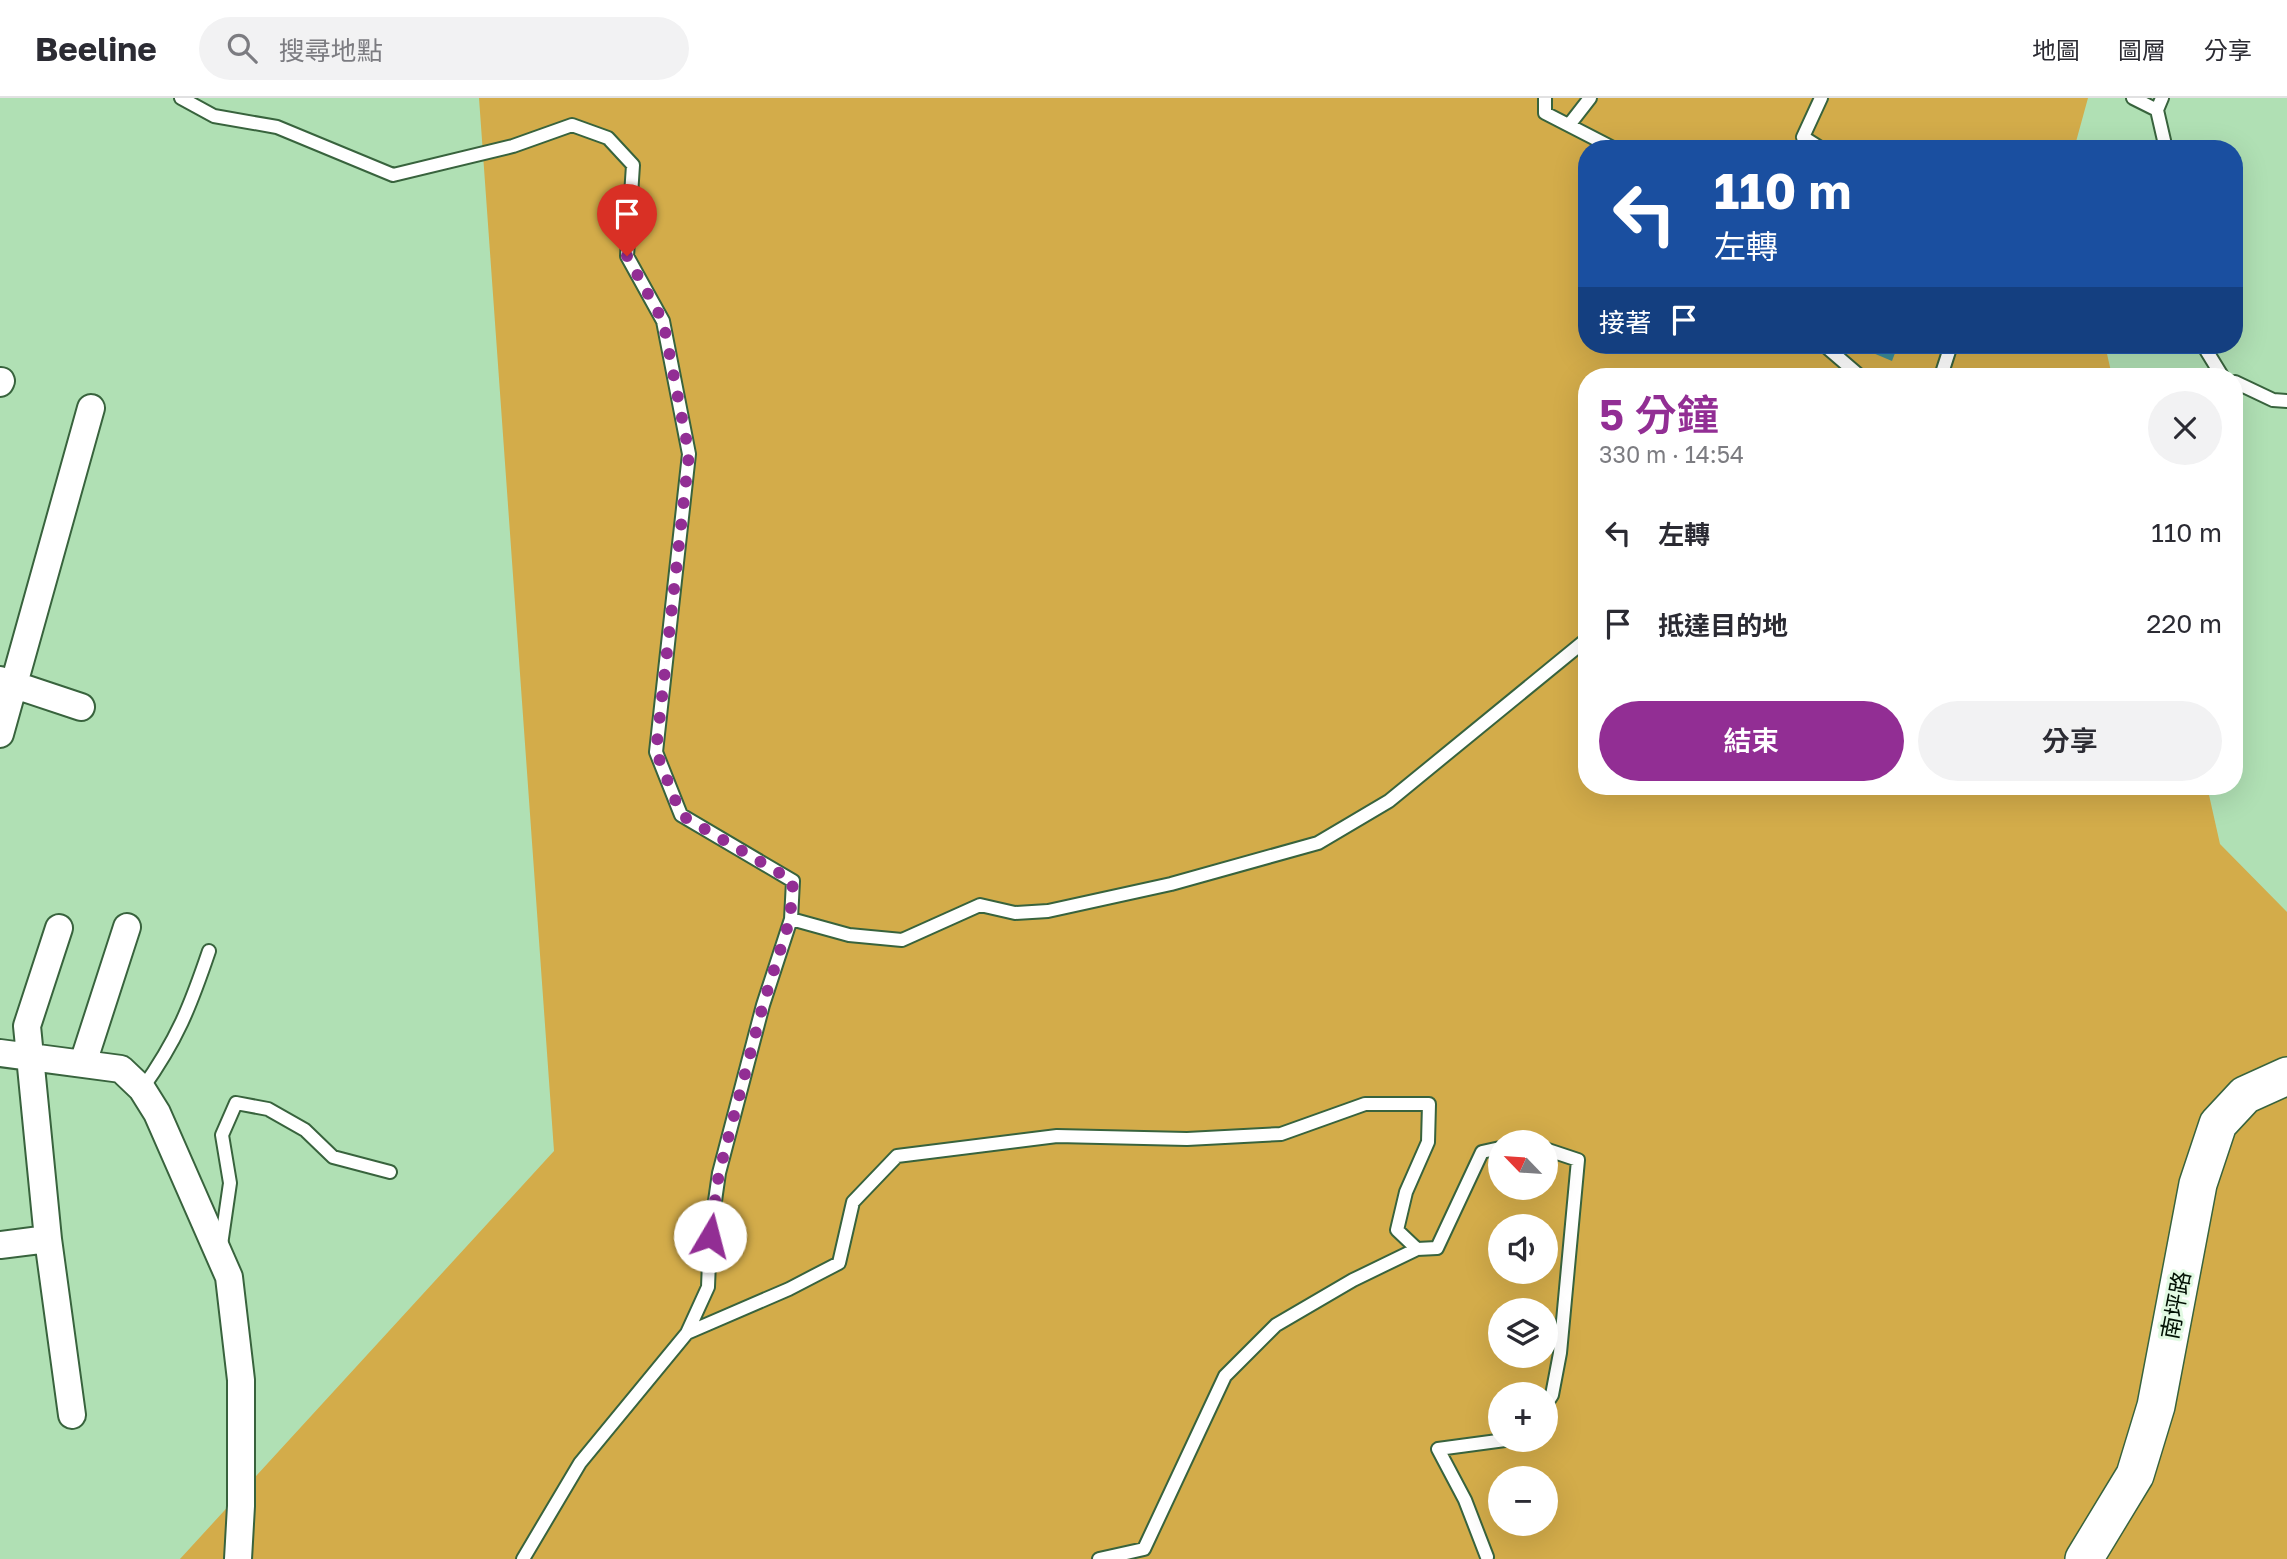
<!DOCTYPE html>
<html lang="zh-TW">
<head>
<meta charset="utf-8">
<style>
  :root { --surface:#fff; --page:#f2f2f3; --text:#2b2b33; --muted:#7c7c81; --line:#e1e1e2; --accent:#922e94 }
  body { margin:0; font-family:"Golos Text","Noto Sans TC",sans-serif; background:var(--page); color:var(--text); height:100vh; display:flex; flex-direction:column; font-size:26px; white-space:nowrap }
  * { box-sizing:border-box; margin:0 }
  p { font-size:23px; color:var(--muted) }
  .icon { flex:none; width:38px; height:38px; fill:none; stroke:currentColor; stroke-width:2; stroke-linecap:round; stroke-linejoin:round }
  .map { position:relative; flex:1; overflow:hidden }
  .panel { position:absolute; left:1578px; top:270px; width:665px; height:427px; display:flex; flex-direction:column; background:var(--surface); border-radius:28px; box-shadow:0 7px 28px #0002 }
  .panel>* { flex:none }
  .top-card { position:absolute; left:1578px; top:42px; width:665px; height:214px; border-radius:28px; box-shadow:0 7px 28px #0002; background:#1a4fa0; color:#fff; overflow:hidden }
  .needle { width:46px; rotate:295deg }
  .fabs { position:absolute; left:1488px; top:1032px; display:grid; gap:14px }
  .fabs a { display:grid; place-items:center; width:70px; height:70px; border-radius:50%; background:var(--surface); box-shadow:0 7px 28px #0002; font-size:35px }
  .pin { position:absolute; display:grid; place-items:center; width:60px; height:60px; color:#fff; margin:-72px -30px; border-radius:50% 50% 50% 0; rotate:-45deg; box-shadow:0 0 7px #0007 }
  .pin .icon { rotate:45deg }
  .me { position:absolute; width:77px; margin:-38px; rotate:8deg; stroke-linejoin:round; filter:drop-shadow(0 0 5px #0008) }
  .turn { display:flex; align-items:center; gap:24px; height:147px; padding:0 21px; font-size:32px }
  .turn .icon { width:91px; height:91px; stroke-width:2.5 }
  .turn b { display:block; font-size:49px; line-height:60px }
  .then { display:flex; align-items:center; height:66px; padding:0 21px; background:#0003; gap:14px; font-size:26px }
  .round { display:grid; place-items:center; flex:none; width:74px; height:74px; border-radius:37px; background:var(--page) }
  .head { display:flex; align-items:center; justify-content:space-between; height:119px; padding:0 21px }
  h1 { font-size:42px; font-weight:600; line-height:52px; color:var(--accent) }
  .primary-button { display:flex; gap:14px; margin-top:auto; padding:14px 21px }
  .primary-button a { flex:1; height:80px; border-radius:42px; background:var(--accent); color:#fff; font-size:28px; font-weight:600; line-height:80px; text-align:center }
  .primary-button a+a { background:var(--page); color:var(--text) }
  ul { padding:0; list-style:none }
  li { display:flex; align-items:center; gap:21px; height:91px; padding:0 21px }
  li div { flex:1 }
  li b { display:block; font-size:26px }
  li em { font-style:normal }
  header { display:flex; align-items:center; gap:42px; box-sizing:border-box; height:98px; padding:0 35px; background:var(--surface); border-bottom:2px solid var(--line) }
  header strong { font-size:33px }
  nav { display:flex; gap:38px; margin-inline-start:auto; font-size:24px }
  .search { width:490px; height:63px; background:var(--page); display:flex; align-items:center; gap:18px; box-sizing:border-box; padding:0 24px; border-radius:38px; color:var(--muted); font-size:26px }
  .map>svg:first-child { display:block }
</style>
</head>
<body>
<header>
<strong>Beeline</strong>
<div class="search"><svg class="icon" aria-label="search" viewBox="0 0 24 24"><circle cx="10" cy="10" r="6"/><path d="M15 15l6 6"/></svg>搜尋地點</div>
<nav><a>地圖</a><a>圖層</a><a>分享</a></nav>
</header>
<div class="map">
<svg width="2287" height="1461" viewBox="0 0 2287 1461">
  <rect width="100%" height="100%" fill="#b0e0b4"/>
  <path fill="#d3ac4a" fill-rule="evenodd" d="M479,0H2088L2074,51H1587V247H2105L2112,278H1587V688H2207L2220,746L2287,814V1461H180L554,1053ZM1500,1045H1545V1090H1500ZM1500,1129H1545V1174H1500ZM1500,1213H1545V1258H1500ZM1500,1297H1545V1342H1500ZM1500,1381H1545V1426H1500Z"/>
  <path fill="#3e8c96" d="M1854,247H1898L1892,263Z"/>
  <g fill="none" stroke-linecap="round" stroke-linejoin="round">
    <defs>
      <path id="lane" d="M181,0L214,18L277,29L393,77L513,48L572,27L608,40L633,67L627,158L663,223L689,356L656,654L681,717L793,783L791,821
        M1545,0V15L1615,51
        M1821,0L1803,39L1822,51
        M2133,0L2157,12
        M2162,0L2157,12L2166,51
        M1569,27L1590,0
        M1824,247L1860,278
        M2203,247L2222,278
        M1941,278L1951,247
        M2235,284L2273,302L2287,303
        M142,991C177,942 190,909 209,853
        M1545,1051L1578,1062L1560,1255L1552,1297L1545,1308
        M221,1147L230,1085L222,1037L236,1005L268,1011L305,1032L333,1059L390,1074
        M687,1235L789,1191L839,1165L853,1104L897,1058L1057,1038L1187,1041L1281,1036L1365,1006H1429L1428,1044L1406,1094L1397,1132L1417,1151L1437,1150L1482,1054L1500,1050
        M1487,1459L1465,1402L1438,1351L1505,1342
        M523,1461L580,1365L687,1235L708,1189L710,1138L719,1075L763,907L791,821L849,837L902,842L980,807L1015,815L1048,813L1171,786L1318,745L1389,703L1587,541
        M1099,1461L1144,1451L1225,1278L1276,1227L1353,1182L1417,1151"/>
      <path id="street" d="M0,285L1,283
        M0,582L81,609
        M0,636L91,310
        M59,830L27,928L48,1141L72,1317
        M0,955L121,971L142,991L157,1015L229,1179L241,1282V1408L238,1461
        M83,965L127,829
        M0,1147L48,1141"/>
      <path id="secondary" d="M2084,1461L2135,1377L2156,1308L2198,1086L2218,1026L2245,997L2287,978"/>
    </defs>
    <use href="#lane" stroke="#38633d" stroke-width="16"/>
    <use href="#street" stroke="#38633d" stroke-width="30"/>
    <use href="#secondary" stroke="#38633d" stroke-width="40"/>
    <use href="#lane" stroke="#fff" stroke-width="12"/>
    <use href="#street" stroke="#fff" stroke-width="26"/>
    <use href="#secondary" stroke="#fff" stroke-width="37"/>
  </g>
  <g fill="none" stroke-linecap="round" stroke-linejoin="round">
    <path stroke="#922e94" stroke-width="12" stroke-dasharray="0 21.6" d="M627,158L663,223L689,356L656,653L681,717L793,783L790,821L763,907L719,1075L710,1138"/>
  </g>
  <g text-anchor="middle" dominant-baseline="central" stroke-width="6" stroke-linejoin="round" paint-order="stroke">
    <g font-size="23" fill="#021104" stroke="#e2fae3">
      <text transform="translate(2175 1207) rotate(-79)">南坪路</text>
    </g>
  </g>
</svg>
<div class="fabs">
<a><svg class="needle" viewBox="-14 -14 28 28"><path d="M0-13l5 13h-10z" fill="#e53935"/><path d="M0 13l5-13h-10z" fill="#7c7c81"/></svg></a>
<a><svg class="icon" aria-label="sound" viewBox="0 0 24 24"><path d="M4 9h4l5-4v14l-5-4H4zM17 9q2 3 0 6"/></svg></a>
<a><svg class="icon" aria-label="layers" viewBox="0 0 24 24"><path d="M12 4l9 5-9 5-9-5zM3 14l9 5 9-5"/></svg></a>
<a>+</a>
<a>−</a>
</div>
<div class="pin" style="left:627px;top:158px;background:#d93025"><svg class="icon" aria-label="arrive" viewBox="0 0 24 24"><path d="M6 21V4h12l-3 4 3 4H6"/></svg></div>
<svg class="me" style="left:710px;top:1138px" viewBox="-20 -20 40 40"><circle r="19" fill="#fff"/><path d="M0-13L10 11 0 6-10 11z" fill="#922e94"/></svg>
<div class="top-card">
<div class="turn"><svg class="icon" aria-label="left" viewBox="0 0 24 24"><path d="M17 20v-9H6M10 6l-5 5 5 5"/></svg><div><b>110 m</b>左轉</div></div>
<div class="then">接著<svg class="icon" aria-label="arrive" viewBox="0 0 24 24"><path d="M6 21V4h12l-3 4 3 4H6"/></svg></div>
</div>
<section class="panel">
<div class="head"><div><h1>5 分鐘</h1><p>330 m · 14:54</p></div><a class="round"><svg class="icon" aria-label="close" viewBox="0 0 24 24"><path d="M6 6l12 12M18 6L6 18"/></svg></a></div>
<ul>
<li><svg class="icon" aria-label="left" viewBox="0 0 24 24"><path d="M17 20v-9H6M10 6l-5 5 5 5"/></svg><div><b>左轉</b></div><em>110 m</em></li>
<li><svg class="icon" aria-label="arrive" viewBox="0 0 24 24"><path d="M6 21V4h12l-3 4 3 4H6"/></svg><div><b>抵達目的地</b></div><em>220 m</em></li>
</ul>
<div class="primary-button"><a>結束</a><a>分享</a></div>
</section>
</div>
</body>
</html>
